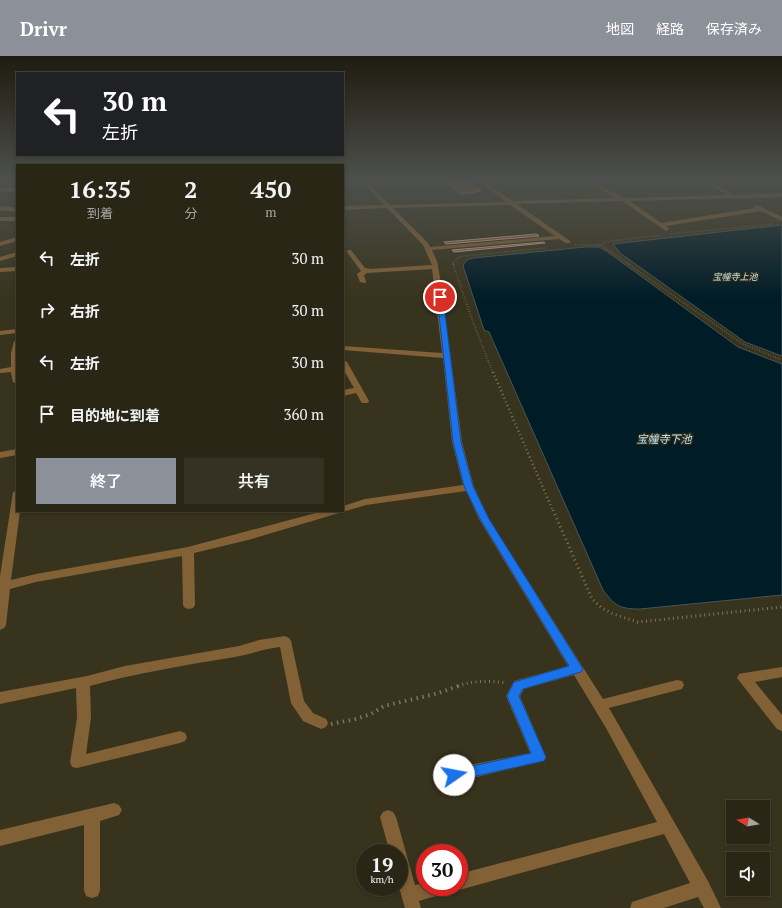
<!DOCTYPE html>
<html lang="ja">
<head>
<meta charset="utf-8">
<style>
  :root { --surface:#2a2616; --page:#363223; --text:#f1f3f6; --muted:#a5a5a1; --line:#464335; --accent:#8c9099 }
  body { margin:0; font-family:"PT Serif","Noto Sans JP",serif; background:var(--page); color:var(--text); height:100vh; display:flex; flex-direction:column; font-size:15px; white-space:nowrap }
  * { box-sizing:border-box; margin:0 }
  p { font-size:13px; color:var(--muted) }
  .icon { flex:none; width:22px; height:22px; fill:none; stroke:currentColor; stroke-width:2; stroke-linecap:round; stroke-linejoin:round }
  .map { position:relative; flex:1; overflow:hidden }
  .sheet { position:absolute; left:16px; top:108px; width:328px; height:348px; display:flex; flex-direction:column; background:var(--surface); border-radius:0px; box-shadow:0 2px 6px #0003,0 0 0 1px var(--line) }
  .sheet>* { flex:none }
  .guide { position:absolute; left:16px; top:16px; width:328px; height:84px; border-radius:0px; box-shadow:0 2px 6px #0003,0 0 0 1px var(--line); background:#202124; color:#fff; overflow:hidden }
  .needle { width:26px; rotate:281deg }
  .buttons { position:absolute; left:726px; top:744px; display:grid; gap:8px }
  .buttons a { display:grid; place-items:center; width:44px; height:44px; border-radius:0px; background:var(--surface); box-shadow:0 2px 6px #0003,0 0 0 1px var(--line); font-size:20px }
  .speed { position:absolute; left:356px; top:788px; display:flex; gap:8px; font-size:20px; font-weight:700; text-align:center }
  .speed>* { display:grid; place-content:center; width:52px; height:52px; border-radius:50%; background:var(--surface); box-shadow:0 2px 6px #0003,0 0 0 1px var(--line); line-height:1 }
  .speed small { font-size:10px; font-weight:400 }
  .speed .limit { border:6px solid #d22; background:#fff; color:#111 }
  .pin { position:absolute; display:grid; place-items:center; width:34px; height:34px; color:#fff; margin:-17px; border:2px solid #fff; border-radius:50%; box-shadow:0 1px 4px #0007 }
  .me { position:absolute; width:44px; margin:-22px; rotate:78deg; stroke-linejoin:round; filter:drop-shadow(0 0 3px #0008) }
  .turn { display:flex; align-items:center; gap:14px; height:84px; padding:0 20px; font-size:18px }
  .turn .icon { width:52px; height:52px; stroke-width:2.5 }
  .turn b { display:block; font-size:28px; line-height:34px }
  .eta { display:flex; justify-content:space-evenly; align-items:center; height:68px; text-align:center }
  .eta b { font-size:24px; font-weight:600; line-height:28px }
  .button { display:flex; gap:8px; margin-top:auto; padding:8px 20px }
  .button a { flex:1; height:46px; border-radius:0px; background:var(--accent); color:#fff; font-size:16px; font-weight:600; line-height:46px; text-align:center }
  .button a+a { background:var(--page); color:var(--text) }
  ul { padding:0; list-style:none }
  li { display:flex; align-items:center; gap:12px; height:52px; padding:0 20px }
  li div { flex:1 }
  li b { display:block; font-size:15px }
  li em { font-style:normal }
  header { display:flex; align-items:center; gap:24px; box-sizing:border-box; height:56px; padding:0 20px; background:var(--accent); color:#fff }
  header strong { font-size:19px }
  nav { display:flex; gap:22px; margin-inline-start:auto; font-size:14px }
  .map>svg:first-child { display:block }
</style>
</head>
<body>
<header>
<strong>Drivr</strong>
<nav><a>地図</a><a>経路</a><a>保存済み</a></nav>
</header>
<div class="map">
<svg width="782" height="852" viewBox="0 0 782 852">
  <rect width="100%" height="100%" fill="#38331d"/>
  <path fill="#001c27" stroke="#44575a" d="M782,169V300L745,286L620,197L613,188Z
    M585,191H599L605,194L738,291L782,308V539L640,553C620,553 615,550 603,534L489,276L484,274L463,210C465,204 469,203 474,202Z"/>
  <path fill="#98542c" stroke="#c3a99b" d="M469,126L481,135L461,138L449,128Z
    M537,178L539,180L446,188L444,186Z
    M544,186L545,187L454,196L452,194Z"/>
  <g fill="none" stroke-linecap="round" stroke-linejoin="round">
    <path stroke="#7a7664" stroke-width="1.5" stroke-dasharray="0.5 1.5" stroke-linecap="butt" d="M671,178L774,168
      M575,189H601L605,186L611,185L662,179
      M601,189L630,209
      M454,209L453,207L458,202L463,200L546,192"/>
    <path stroke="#7a7664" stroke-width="2" stroke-dasharray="0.5 2" stroke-linecap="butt" d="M453,208L473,266L493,317
      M628,208L743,288L782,304"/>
    <path stroke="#7a7664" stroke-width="2.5" stroke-dasharray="1 3" stroke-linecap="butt" d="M493,316L553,455"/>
    <path stroke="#7a7664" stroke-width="3" stroke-dasharray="1 3.5" stroke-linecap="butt" d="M553,454L592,543L602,552L613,558L638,566L782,551
      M458,630C474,624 490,625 507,627"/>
    <path stroke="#7a7664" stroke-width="4" stroke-dasharray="1.5 4.5" stroke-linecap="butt" d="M331,668L356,663L371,658L384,650L439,637L461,629"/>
    <path fill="#836136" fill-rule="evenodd" d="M360,124H364L390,149L506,146L476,124H481L513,145L616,142L583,124H588L624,142L727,139L701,124H706L735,139L782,137V141L630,145L661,167L755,152L754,151L757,149L782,161V165L761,155L666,170L669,173L666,175L622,145L517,148L570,185V187H566L559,183L432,194L437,205L441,227L462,386L474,431L489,463L603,643L677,624L682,625L684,629L682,633L609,652L708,825L721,852H704L698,841L664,852H630L632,846L690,827L664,778L459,834L453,832L459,831V818L657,766L606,672L574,619L524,633L520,640L546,701L544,705L464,724L467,733L464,738L459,740L454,738L444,707L446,702L451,701L456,702L460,711L530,697L506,640L514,625L568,610L479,463L466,435L366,449L248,484L194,497L195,549L193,552L189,553L185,552L183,549L182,500L36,526L10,533L6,569L4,572L0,574V520L13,436L17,435V455H20L11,524L36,518L188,491L323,455H343V450L365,443L463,429L452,386L443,302L343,294V290L442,297L432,213L367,217L364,219L366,226L365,227L360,226L357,218L361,215L347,196V194H351L365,212L370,213L432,209L423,189L387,152L343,154V150L384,149ZM510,149L555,180L430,191L428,187L393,152Z
      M778,124H782V126L779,125Z
      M17,131V135L0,136V132Z
      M0,150L17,152V156L0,154Z
      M0,161H17V165H0Z
      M17,181V185L0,190V186Z
      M17,196V200L0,205V201Z
      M17,211V215L0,216V212Z
      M17,273V277L0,279V275Z
      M14,285H17V329L13,326L11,316L0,317V313L11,311V297Z
      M343,304L347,306L369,345L368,347H362L356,337L343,340V334L354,332L343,313Z
      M17,393V399L0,402V396Z
      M285,580L289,582L291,585L304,645L313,657L326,663L328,667L326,671L321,673L303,665L291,647L280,591C264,593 250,598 235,601C186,609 137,617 90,630L91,662L86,698L180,675L185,677L187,681L185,685L180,687L77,712L72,711L70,706L77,662L76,632L0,648V636L87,620L125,610L239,590L259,584Z
      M782,611V621L755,626L782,659V675L777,673L737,622L739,618L744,617Z
      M114,747L119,749L122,754L119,759L100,765V834L98,840L92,842L86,840L84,834V769L0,790V774Z
      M388,754L393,756L396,761L415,829L425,827V831H448L446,837L419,845L421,852H405L399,831V797H390L380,761L383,756Z"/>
  </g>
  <linearGradient id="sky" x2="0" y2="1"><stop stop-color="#1f1c10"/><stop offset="0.51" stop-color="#4d504c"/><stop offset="1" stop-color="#4d504c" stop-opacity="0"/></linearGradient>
  <rect width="782" height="243" fill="url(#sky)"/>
  <path fill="#1a73e8" stroke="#114b97" d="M440,239L443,241L461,386L473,430L489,463L583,613L581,616L523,633L519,640L546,701L544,705L454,725L450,723L448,719L450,715L531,697L507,640L514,626L569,610L480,463L464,430L453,386L437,241Z"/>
  <g text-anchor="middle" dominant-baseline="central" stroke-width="3" stroke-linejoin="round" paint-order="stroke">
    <g font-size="9" font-style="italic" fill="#b9e6fa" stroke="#2e2913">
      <text x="735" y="221">宝幢寺上池</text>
    </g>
    <g font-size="11" font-style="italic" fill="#b9e6fa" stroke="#2e2913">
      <text x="664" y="383">宝幢寺下池</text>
    </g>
  </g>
</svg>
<div class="buttons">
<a><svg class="needle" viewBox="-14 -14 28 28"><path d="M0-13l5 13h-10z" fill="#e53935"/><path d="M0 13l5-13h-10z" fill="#a5a5a1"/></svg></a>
<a><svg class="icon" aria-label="sound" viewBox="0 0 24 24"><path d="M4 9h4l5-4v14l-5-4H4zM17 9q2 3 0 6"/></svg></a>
</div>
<div class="speed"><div>19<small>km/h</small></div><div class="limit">30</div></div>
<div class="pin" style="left:440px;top:241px;background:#d93025"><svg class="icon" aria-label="arrive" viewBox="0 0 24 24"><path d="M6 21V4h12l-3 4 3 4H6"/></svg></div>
<svg class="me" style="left:454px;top:719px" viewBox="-20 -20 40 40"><circle r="19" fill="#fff"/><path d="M0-13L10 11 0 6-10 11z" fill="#1a73e8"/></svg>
<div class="guide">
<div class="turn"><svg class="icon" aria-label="left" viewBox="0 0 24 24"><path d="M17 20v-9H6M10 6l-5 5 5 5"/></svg><div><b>30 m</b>左折</div></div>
</div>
<section class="sheet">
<div class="eta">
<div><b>16:35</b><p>到着</p></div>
<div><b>2</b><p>分</p></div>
<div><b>450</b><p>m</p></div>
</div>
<ul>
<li><svg class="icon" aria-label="left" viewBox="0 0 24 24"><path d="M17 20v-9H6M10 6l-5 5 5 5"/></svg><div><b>左折</b></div><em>30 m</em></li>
<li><svg class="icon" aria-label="right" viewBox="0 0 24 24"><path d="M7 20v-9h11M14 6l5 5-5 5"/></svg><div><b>右折</b></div><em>30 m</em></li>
<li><svg class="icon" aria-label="left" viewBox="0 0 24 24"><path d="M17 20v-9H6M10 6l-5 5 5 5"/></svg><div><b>左折</b></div><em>30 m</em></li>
<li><svg class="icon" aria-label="arrive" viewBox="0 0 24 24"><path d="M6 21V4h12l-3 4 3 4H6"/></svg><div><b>目的地に到着</b></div><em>360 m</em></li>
</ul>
<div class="button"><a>終了</a><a>共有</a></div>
</section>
</div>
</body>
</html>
